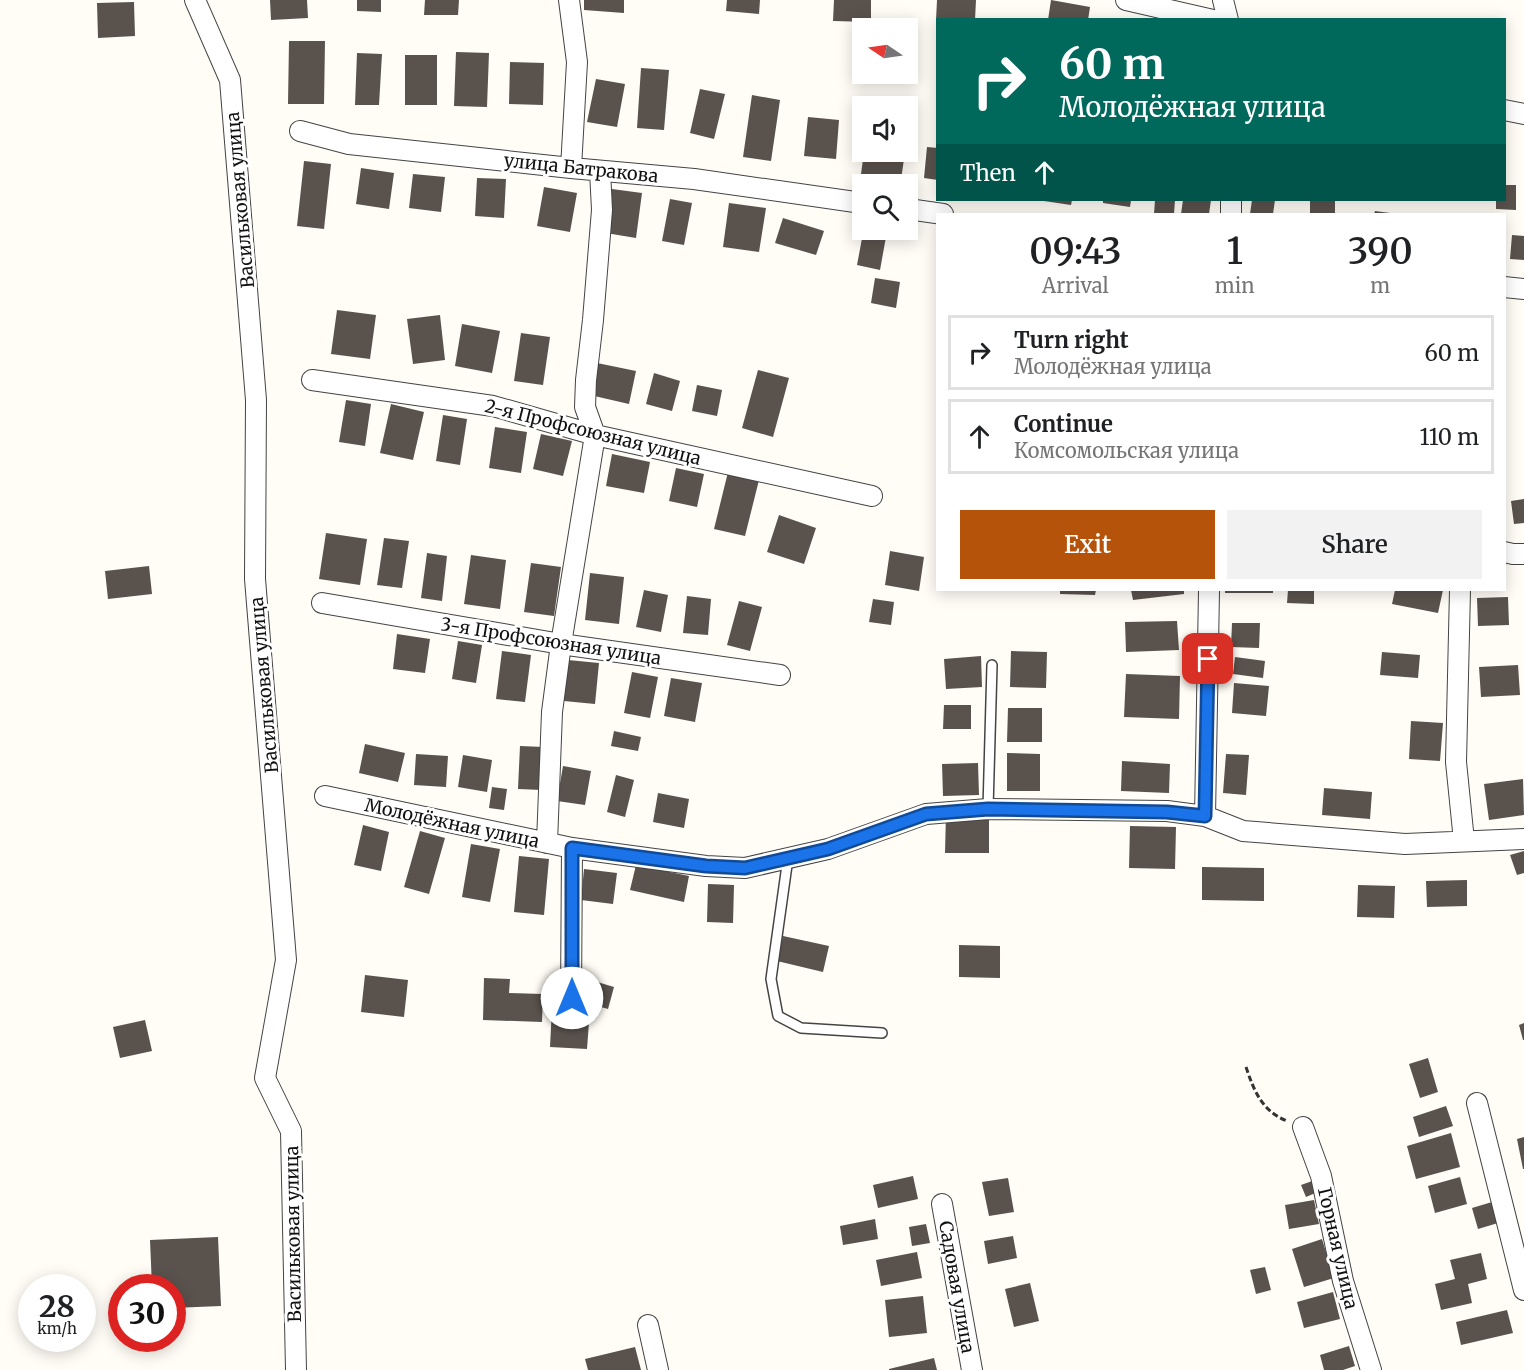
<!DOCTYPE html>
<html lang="en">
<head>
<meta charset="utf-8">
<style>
  :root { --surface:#fff; --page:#f2f2f2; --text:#202124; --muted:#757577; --line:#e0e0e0; --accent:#b45309 }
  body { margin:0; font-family:Merriweather,serif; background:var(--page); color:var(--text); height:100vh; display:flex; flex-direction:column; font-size:22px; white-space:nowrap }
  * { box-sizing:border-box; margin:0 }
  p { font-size:20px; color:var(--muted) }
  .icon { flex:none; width:33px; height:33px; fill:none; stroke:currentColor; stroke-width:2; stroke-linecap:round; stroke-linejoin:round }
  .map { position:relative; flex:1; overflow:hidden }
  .panel { position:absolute; left:936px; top:213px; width:570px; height:378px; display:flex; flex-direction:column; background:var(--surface); border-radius:0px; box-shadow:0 3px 15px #0003 }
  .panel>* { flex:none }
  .guide { position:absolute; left:936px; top:18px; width:570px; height:183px; border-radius:0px; box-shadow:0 3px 15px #0003; background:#00695c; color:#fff; overflow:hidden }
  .needle { width:39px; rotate:283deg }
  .fabs { position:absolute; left:852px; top:18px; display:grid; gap:12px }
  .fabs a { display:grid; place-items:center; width:66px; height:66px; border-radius:0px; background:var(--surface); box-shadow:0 3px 15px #0003; font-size:30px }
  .speed { position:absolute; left:18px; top:1274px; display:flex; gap:12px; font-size:30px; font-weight:700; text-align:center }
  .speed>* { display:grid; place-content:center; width:78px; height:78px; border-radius:50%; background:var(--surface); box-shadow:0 3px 15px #0003; line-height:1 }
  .speed small { font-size:15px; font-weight:400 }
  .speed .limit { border:9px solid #d22; background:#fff; color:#111 }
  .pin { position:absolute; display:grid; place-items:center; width:51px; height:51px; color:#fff; margin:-26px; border-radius:12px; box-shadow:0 3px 9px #0006 }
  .me { position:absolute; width:66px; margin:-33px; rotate:0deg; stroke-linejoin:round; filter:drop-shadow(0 0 4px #0008) }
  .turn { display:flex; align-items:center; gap:21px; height:126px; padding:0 24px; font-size:27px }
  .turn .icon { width:78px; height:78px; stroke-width:2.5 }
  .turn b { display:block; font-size:42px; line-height:51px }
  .then { display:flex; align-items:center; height:57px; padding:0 24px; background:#0003; gap:12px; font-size:22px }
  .eta { display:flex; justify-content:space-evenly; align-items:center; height:102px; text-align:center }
  .eta b { font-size:36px; font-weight:600; line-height:42px }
  .primary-button { display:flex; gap:12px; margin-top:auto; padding:12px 24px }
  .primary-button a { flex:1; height:69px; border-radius:0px; background:var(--accent); color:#fff; font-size:24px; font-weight:600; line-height:69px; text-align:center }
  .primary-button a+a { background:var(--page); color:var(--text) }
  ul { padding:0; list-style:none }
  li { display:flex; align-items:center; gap:18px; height:75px; margin:0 12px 9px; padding:0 12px; border:3px solid var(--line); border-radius:0px }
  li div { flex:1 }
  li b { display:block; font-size:22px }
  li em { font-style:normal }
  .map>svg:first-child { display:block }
</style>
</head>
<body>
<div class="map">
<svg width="1524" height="1370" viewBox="0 0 1524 1370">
  <rect width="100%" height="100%" fill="#fffdf5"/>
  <path fill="#5a524d" d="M270,0H307L308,18L271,20Z
    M357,0H381V12L357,11Z
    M425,0H459L458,15H424Z
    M584,0H624V13L584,10Z
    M727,0H760L759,14L726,11Z
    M834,0H871V22L833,21Z
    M937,0H976L975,20H936Z
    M1051,0L1090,7L1088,20H1048Z
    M134,2L135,36L98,38L97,3Z
    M289,41H325L324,104H288Z
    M456,52L489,53L487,107L454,106Z
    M357,53L382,54L379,105H355Z
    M405,55H437V105H405Z
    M510,62L544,63L543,105L509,104Z
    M641,68L669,70L664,130L637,128Z
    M596,79L625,84L617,127L587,122Z
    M700,89L725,94L714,139L690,133Z
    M752,95L780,100L771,161L743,157Z
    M808,117L839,120L836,159L804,156Z
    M927,147L938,148V180L924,178Z
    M864,152H905L901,180L861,174Z
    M304,161L331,164L324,229L297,226Z
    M361,168L394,173L389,209L356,204Z
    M413,174L445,177L441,212L409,208Z
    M477,178L506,179L504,218L475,216Z
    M1504,185H1516V210L1496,209V200H1504Z
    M544,187L577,193L570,232L537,226Z
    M612,189L642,193L636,238L606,233Z
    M670,199L692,203L684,245L662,241Z
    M1044,200H1072L1071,205L1044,201Z
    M1103,200H1131L1130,207L1103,203Z
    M1155,200H1175L1174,214H1154Z
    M1183,200H1211L1209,214H1181Z
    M1252,200H1275L1273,214H1250Z
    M1310,200H1335V214H1310Z
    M729,203L766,208L759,252L723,247Z
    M1375,211L1390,213V214H1374Z
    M783,218L824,231L816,255L775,243Z
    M863,233L886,237L880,270L857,265Z
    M1512,235L1524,236V260L1510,259Z
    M875,278L900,282L896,308L871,303Z
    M337,310L376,315L370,359L331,354Z
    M440,315L445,360L413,364L407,319Z
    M462,324L500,331L492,373L455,366Z
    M521,333L550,337L543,385L514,381Z
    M597,363L636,371L629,404L590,395Z
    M758,370L789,378L773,437L742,428Z
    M654,373L680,381L672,411L646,404Z
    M697,385L722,390L717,416L692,411Z
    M346,400L371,404L365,446L339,442Z
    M391,404L424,412L413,460L380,453Z
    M443,415L467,419L460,465L436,461Z
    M495,427L527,432L521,473L489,468Z
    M541,434L572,441L563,476L533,469Z
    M612,454L650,462L644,493L606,486Z
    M676,468L704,474L697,507L669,501Z
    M728,472L759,480L745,536L714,529Z
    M1524,499V523L1514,524L1511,501Z
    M779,515L816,528L804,564L767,552Z
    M326,533L367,539L360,585L319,579Z
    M384,538L409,541L402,588L377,585Z
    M890,551L924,557L919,591L885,585Z
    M427,553L447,556L442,601L421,598Z
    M471,555L506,560L500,609L464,604Z
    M531,563L561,567L554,616L524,612Z
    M149,566L152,594L108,599L105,571Z
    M590,573L624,577L619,624L585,620Z
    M644,590L668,595L661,632L636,627Z
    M1060,590H1096L1095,595L1060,594Z
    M1131,590H1184V594L1133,600Z
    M1225,590H1273V593H1225Z
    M1288,590H1314V604L1287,603Z
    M1395,590H1443L1438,613L1392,604Z
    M687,596L711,599L708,635L683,633Z
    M1508,597L1509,625L1478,626L1477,598Z
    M873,599L894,602L891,625L869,622Z
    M739,601L762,607L750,651L727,645Z
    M1177,621L1179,650L1126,652L1125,622Z
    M1232,623H1260L1259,648L1231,647Z
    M397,634L430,639L425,673L393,669Z
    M458,641L482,645L476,683L452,679Z
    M502,651L531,655L525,702L496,699Z
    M1011,651L1047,652L1046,688L1010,687Z
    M1382,652L1420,655L1418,678L1380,675Z
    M981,656L982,687L946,689L944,659Z
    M1235,657L1265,661L1263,678L1233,674Z
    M568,660L599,663L595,704L564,701Z
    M1518,665L1520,695L1481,697L1479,667Z
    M632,672L658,677L650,718L624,713Z
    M1126,674L1180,676L1179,719L1124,717Z
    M671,678L702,683L695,722L664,716Z
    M1234,683L1269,686L1266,716L1232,713Z
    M944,705H971V729H943Z
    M1008,708H1042V742H1007Z
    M1411,721L1443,723L1440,761L1409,759Z
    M614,731L641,737L638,751L611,746Z
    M365,744L405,753L398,782L359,773Z
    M520,746L544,747L542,790L518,789Z
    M1007,753L1040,754V791H1007Z
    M416,754L448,756L446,787L414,785Z
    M1226,754L1249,755L1246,795L1223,793Z
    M463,755L492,760L487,792L458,787Z
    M1122,761L1170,764L1169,793L1121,791Z
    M978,763L979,795L943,796L942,764Z
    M563,766L591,771L585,805L557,801Z
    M616,775L634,780L625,817L607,812Z
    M1523,779L1524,815L1489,820L1484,784Z
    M492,787L507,789L504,810L489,808Z
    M1324,788L1372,792L1370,819L1322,815Z
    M658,793L689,799L684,828L653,822Z
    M946,814H989V853H945Z
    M363,825L389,832L381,871L354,865Z
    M1130,826L1176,827L1175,869L1129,868Z
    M420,831L445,838L429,894L404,887Z
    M471,844L500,849L490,902L462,897Z
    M1524,851V873L1517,875L1510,855Z
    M519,856L549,859L544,915L514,912Z
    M636,865L689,876L684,902L630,890Z
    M1202,867L1264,868V901L1202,900Z
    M584,869L617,873L613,904L581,900Z
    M1467,880V906L1427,907L1426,881Z
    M708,884L734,885L733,923L707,922Z
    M1358,885L1395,886L1394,918L1357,917Z
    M783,936L829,946L823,972L777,961Z
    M959,945L1000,946V978L959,977Z
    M365,975L408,980L404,1017L361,1012Z
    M484,978L510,979L509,993L543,994L542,1022L483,1020Z
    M587,979L614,987L608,1009L580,1001Z
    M552,1007L590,1009L587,1049L550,1047Z
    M145,1020L152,1051L120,1058L113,1027Z
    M1524,1023V1040H1523L1519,1025Z
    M1428,1058L1438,1092L1420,1098L1409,1064Z
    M1446,1106L1453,1126L1419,1137L1413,1117Z
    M1451,1133L1460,1167L1416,1179L1407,1146Z
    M1524,1137V1169H1523L1517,1139Z
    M913,1176L918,1199L878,1208L873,1185Z
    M1460,1177L1467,1204L1435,1213L1428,1186Z
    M1008,1178L1014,1212L989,1216L982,1182Z
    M1315,1180L1320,1191L1306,1197L1301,1185Z
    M1314,1200L1319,1224L1289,1229L1285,1205Z
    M1492,1202L1498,1223L1478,1229L1472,1208Z
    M875,1219L878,1239L843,1245L840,1226Z
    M926,1224L930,1243L912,1246L909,1227Z
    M1013,1236L1017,1258L988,1264L984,1241Z
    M218,1237L221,1306L172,1308V1287H152L150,1240Z
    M1322,1239L1334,1278L1304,1287L1292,1249Z
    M917,1252L922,1278L881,1286L876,1260Z
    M1481,1253L1487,1279L1468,1284L1472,1303L1441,1310L1435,1284L1455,1279L1450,1260Z
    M1265,1267L1271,1290L1256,1294L1250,1270Z
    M1030,1283L1039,1321L1014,1327L1005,1289Z
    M1333,1292L1340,1319L1304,1328L1297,1302Z
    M923,1296L927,1333L889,1337L885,1300Z
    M1507,1310L1513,1333L1461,1345L1456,1322Z
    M1349,1346L1355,1366L1343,1370H1324L1320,1355Z
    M635,1347L641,1370H588L585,1359Z
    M934,1358L937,1370H889V1369Z"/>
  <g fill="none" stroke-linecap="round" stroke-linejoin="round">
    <defs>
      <path id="service" d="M988,809L992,665
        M788,858L771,979L778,1016L801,1028L882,1033"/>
      <path id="minor" d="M195,0L230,80L256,400L255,579L286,960L265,1078L291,1131L296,1370
        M569,0L577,62L571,168
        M1126,0L1213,20
        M1223,0L1228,20
        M1504,110L1524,114
        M300,131L349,144L571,168L694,179L862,203
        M908,209L943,214
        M1231,214V200
        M1504,287L1524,289
        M312,380L493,406L595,435L872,496
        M1504,552L1513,554H1524
        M1460,590L1456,762L1464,841
        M322,603L561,644L780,675
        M325,796L572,848L706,866L745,868L828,849L926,814L988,809L1167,811L1205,816L1243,831L1405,844L1524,839
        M1205,816L1209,591
        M547,843L552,712L561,644L595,435L585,407L586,380L593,320L602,210L600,171
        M571,998L572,848
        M1477,1103L1524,1290
        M1303,1127L1321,1176L1343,1281L1371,1370
        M942,1204L972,1370
        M648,1325L658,1370"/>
    </defs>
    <use href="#service" stroke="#444" stroke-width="12"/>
    <use href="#minor" stroke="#444" stroke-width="22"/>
    <path stroke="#333" stroke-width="3" stroke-dasharray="6 3" stroke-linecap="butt" d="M1246,1067C1254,1091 1262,1111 1287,1121"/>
    <use href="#service" stroke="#fff" stroke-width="9"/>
    <use href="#minor" stroke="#fff" stroke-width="20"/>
  </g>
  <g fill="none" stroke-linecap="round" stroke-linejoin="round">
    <defs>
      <path id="route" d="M572,998V848L706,866L745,868L828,849L926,814L988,809L1167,812L1205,816L1208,659"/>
    </defs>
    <use href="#route" stroke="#114b97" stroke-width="15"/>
    <use href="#route" stroke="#1a73e8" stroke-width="10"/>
  </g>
  <g text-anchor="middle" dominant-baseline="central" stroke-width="6" stroke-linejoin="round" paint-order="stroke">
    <g font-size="18" fill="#111" stroke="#fff">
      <text transform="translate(581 168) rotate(6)">улица Батракова</text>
      <text transform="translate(240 200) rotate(-95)">Васильковая улица</text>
      <text transform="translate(593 432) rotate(14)">2-я Профсоюзная улица</text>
      <text transform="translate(551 641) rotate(9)">3-я Профсоюзная улица</text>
      <text transform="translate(264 685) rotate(-95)">Васильковая улица</text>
      <text transform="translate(452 823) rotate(12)">Молодёжная улица</text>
      <text transform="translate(293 1234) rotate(-91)">Васильковая улица</text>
      <text transform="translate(1338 1248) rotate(77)">Горная улица</text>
      <text transform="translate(957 1287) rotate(80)">Садовая улица</text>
    </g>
  </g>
</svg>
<div class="fabs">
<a><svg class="needle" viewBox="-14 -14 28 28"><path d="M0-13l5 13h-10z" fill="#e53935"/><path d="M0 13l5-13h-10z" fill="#757577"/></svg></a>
<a><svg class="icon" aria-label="sound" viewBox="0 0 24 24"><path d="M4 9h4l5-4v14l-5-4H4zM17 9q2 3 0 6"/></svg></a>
<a><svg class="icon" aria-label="search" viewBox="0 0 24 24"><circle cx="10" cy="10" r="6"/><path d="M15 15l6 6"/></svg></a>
</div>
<div class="speed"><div>28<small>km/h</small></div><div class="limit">30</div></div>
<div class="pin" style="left:1208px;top:659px;background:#d93025"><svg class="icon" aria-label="arrive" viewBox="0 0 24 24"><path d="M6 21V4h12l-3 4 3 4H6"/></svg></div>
<svg class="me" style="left:572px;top:998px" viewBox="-20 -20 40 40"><circle r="19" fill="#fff"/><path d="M0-13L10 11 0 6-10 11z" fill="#1a73e8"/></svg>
<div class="guide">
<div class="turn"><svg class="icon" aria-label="right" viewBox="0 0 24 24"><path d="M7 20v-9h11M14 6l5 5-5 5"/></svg><div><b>60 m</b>Молодёжная улица</div></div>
<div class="then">Then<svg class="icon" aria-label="ahead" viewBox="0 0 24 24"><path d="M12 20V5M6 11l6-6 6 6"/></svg></div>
</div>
<section class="panel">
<div class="eta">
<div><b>09:43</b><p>Arrival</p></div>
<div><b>1</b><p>min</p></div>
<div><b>390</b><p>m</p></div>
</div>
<ul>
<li><svg class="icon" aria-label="right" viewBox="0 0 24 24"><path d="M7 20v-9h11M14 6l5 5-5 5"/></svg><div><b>Turn right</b><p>Молодёжная улица</p></div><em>60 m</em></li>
<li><svg class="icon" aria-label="ahead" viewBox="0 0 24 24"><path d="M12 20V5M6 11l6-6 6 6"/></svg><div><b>Continue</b><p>Комсомольская улица</p></div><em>110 m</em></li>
</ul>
<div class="primary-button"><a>Exit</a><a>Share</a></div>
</section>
</div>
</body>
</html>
